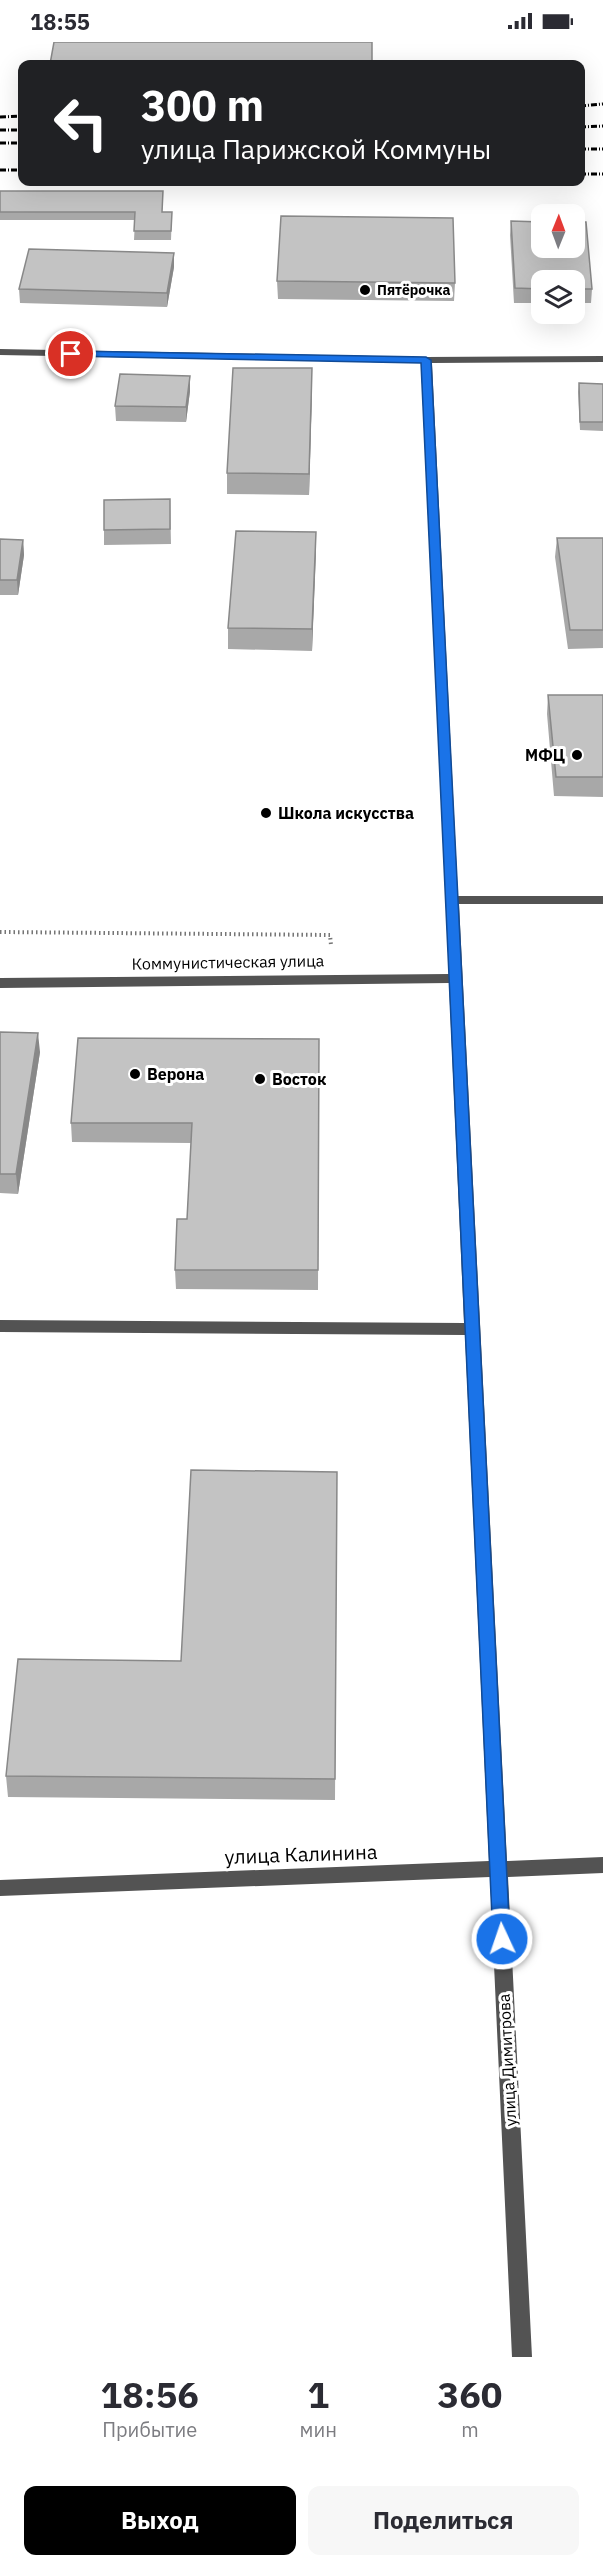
<!DOCTYPE html>
<html lang="ru">
<head>
<meta charset="utf-8">
<style>
  :root { --surface:#fff; --page:#f7f7f7; --text:#2b2b33; --muted:#7c7c81; --accent:#000 }
  body { margin:0; font-family:"IBM Plex Sans",sans-serif; background:var(--page); color:var(--text); height:100vh; display:flex; flex-direction:column; font-size:22px; white-space:nowrap }
  * { box-sizing:border-box; margin:0 }
  p { font-size:20px; color:var(--muted) }
  .icon { flex:none; width:33px; height:33px; fill:none; stroke:currentColor; stroke-width:2; stroke-linecap:round; stroke-linejoin:round }
  .map { position:relative; height:2315px; overflow:hidden }
  .drawer { display:flex; flex-direction:column; background:var(--surface); flex:1 }
  .drawer>* { flex:none }
  .guide { position:absolute; left:18px; top:18px; width:567px; height:126px; border-radius:12px; box-shadow:0 6px 24px #0002; background:#202124; color:#fff; overflow:hidden }
  .needle { width:39px; rotate:1deg }
  .tools { position:absolute; left:531px; top:162px; display:grid; gap:12px }
  .tools a { display:grid; place-items:center; width:54px; height:54px; border-radius:12px; background:var(--surface); box-shadow:0 6px 24px #0002; font-size:30px }
  .pin { position:absolute; display:grid; place-items:center; width:51px; height:51px; color:#fff; margin:-26px; border:3px solid #fff; border-radius:50%; box-shadow:0 2px 6px #0007 }
  .me { position:absolute; width:66px; margin:-33px; rotate:357deg; stroke-linejoin:round; filter:drop-shadow(0 0 4px #0008) }
  .turn { display:flex; align-items:center; gap:21px; height:126px; padding:0 24px; font-size:27px }
  .turn .icon { width:78px; height:78px; stroke-width:2.5 }
  .turn b { display:block; font-size:42px; line-height:51px }
  .eta { display:flex; justify-content:space-evenly; align-items:center; height:102px; text-align:center }
  .eta b { font-size:36px; font-weight:700; line-height:42px }
  .button { display:flex; gap:12px; margin-top:auto; padding:12px 24px }
  .button a { flex:1; height:69px; border-radius:12px; background:var(--accent); color:#fff; font-size:24px; font-weight:700; line-height:69px; text-align:center }
  .button a+a { background:var(--page); color:var(--text) }
  .status { display:flex; justify-content:space-between; align-items:center; height:42px; padding:0 30px; background:var(--surface); direction:ltr }
  .status svg { height:16px; fill:currentColor }
  .map>svg:first-child { display:block }
</style>
</head>
<body>
<div class="status"><b>18:55</b><svg viewBox="0 0 49 12"><path d="M0 12V9h3v3zM5 12V6h3v6zM10 12V3h3v9zM15 12V0h3v12zM26 1h20v11H26zM47 4h2v5h-2z"/></svg></div>
<div class="map">
<svg width="603" height="2315" viewBox="0 0 603 2315">
  <rect width="100%" height="100%" fill="#fff"/>
  <g fill="none" stroke-linecap="round" stroke-linejoin="round">
    <path stroke="#757575" stroke-width="4" stroke-dasharray="1.5 3" stroke-linecap="butt" d="M0,890L330,893L331,903"/>
    <path fill="#535353" fill-rule="evenodd" d="M0,307L426,315L603,314V320L432,321L458,854H603V862H459L507,1819L603,1815V1831L508,1835L532,2315H512L490,1835L0,1854V1838L489,1819L465,1293L0,1290V1278L464,1281L449,941L0,946V936L449,932L421,321L0,313Z"/>
    <path stroke="#000" stroke-width="3" stroke-dasharray="6 2 1 2" stroke-linecap="butt" d="M580,64L603,62
      M0,75L22,74
      M580,85L603,84
      M0,88H22
      M0,101H22
      M580,107H603
      M0,128H22
      M580,132H603"/>
  </g>
  <path fill="#a8a8a8" d="M0,149H163L162,170H172L171,198H134L135,178H0Z
    M511,179L592,247L591,261H574V238H542V261H514L510,193Z
    M174,225L167,265L20,261L19,247Z
    M277,239L455,241L454,259L278,257Z
    M190,334V349L186,380L116,379L115,364Z
    M579,341L603,342V389L580,388L578,350Z
    M312,347L309,453L227,452V431Z
    M170,457L171,502L104,503V488Z
    M316,490L312,609L228,607V586Z
    M557,496H603V606L568,607L555,515Z
    M0,497L23,498L24,513L18,553H0Z
    M548,653H603V755L554,754L547,672Z
    M0,990L40,1010L18,1152L0,1151Z
    M319,997L318,1248L176,1247L175,1228L187,1177L191,1101L72,1100L71,1081Z
    M337,1430L335,1758L8,1755L6,1734L181,1619Z"/>
  <path fill="#888" d="M174,211V225L167,265V251Z
    M312,326V347L309,453V432Z
    M190,334V349L186,380V365Z
    M316,490V511L312,609V587Z
    M23,498L24,513L18,553L17,538Z
    M38,991L40,1010L18,1152L16,1132Z"/>
  <path fill="#c3c3c3" stroke="#888" stroke-width="1.5" d="M54,0H372V22H50Z
    M0,149H163L162,170H172L171,189H134L135,170H0Z
    M281,174L453,176L455,241L277,239Z
    M511,179L542,180V206H574V180H586L592,247H574V238H542V247L515,246Z
    M29,207L174,211L167,251L19,247Z
    M233,326H312L309,432L227,431Z
    M120,332L190,334L186,365L115,364Z
    M579,341L603,342V380H580Z
    M170,457V487L104,488V458Z
    M236,489L316,490L312,587L228,586Z
    M557,496H603V588H570Z
    M0,497L23,498L17,538H0Z
    M548,653H603V735H556Z
    M0,990L38,991L16,1132H0Z
    M78,996L319,997L318,1228H175L177,1177H187L192,1081H71Z
    M191,1428L337,1430L335,1737L6,1734L18,1617L181,1619Z"/>
  <path fill="#1a73e8" stroke="#114b97" stroke-width="1.5" d="M71,309L426,315L431,318L510,1897L508,1903L502,1905L496,1903L493,1897L421,321L67,314V310Z"/>
  <g fill="#000" stroke="#fff" stroke-width="2">
    <circle cx="365" cy="248" r="6"/>
    <circle cx="577" cy="713" r="6"/>
    <circle cx="266" cy="771" r="6"/>
    <circle cx="135" cy="1032" r="6"/>
    <circle cx="260" cy="1037" r="6"/>
  </g>
  <g text-anchor="middle" dominant-baseline="central" stroke-width="6" stroke-linejoin="round" paint-order="stroke">
    <g font-size="14" font-weight="bold" fill="#000" stroke="#fff" text-anchor="start">
      <text x="377" y="248">Пятёрочка</text>
    </g>
    <g font-size="16" font-weight="bold" fill="#000" stroke="#fff" text-anchor="start">
      <text x="565" y="713" text-anchor="end">МФЦ</text>
      <text x="278" y="771">Школа искусства</text>
      <text x="147" y="1032">Верона</text>
      <text x="272" y="1037">Восток</text>
    </g>
    <g font-size="16" fill="#000" stroke="#fff">
      <text transform="translate(228 920) rotate(-1)">Коммунистическая улица</text>
      <text transform="translate(507 2018) rotate(-93)">улица Димитрова</text>
    </g>
    <g font-size="20" fill="#000" stroke="#fff">
      <text transform="translate(301 1812) rotate(-2)">улица Калинина</text>
    </g>
  </g>
</svg>
<div class="tools">
<a><svg class="needle" viewBox="-14 -14 28 28"><path d="M0-13l5 13h-10z" fill="#e53935"/><path d="M0 13l5-13h-10z" fill="#7c7c81"/></svg></a>
<a><svg class="icon" aria-label="layers" viewBox="0 0 24 24"><path d="M12 4l9 5-9 5-9-5zM3 14l9 5 9-5"/></svg></a>
</div>
<div class="pin" style="left:71px;top:312px;background:#d93025"><svg class="icon" aria-label="arrive" viewBox="0 0 24 24"><path d="M6 21V4h12l-3 4 3 4H6"/></svg></div>
<svg class="me" style="left:502px;top:1897px" viewBox="-20 -20 40 40"><circle r="17" fill="#1a73e8" stroke="#fff" stroke-width="3"/><path d="M0-11L8 9 0 5-8 9z" fill="#fff"/></svg>
<div class="guide">
<div class="turn"><svg class="icon" aria-label="left" viewBox="0 0 24 24"><path d="M17 20v-9H6M10 6l-5 5 5 5"/></svg><div><b>300 m</b>улица Парижской Коммуны</div></div>
</div>
</div>
<section class="drawer">
<div class="eta">
<div><b>18:56</b><p>Прибытие</p></div>
<div><b>1</b><p>мин</p></div>
<div><b>360</b><p>m</p></div>
</div>
<div class="button"><a>Выход</a><a>Поделиться</a></div>
</section>
</body>
</html>
